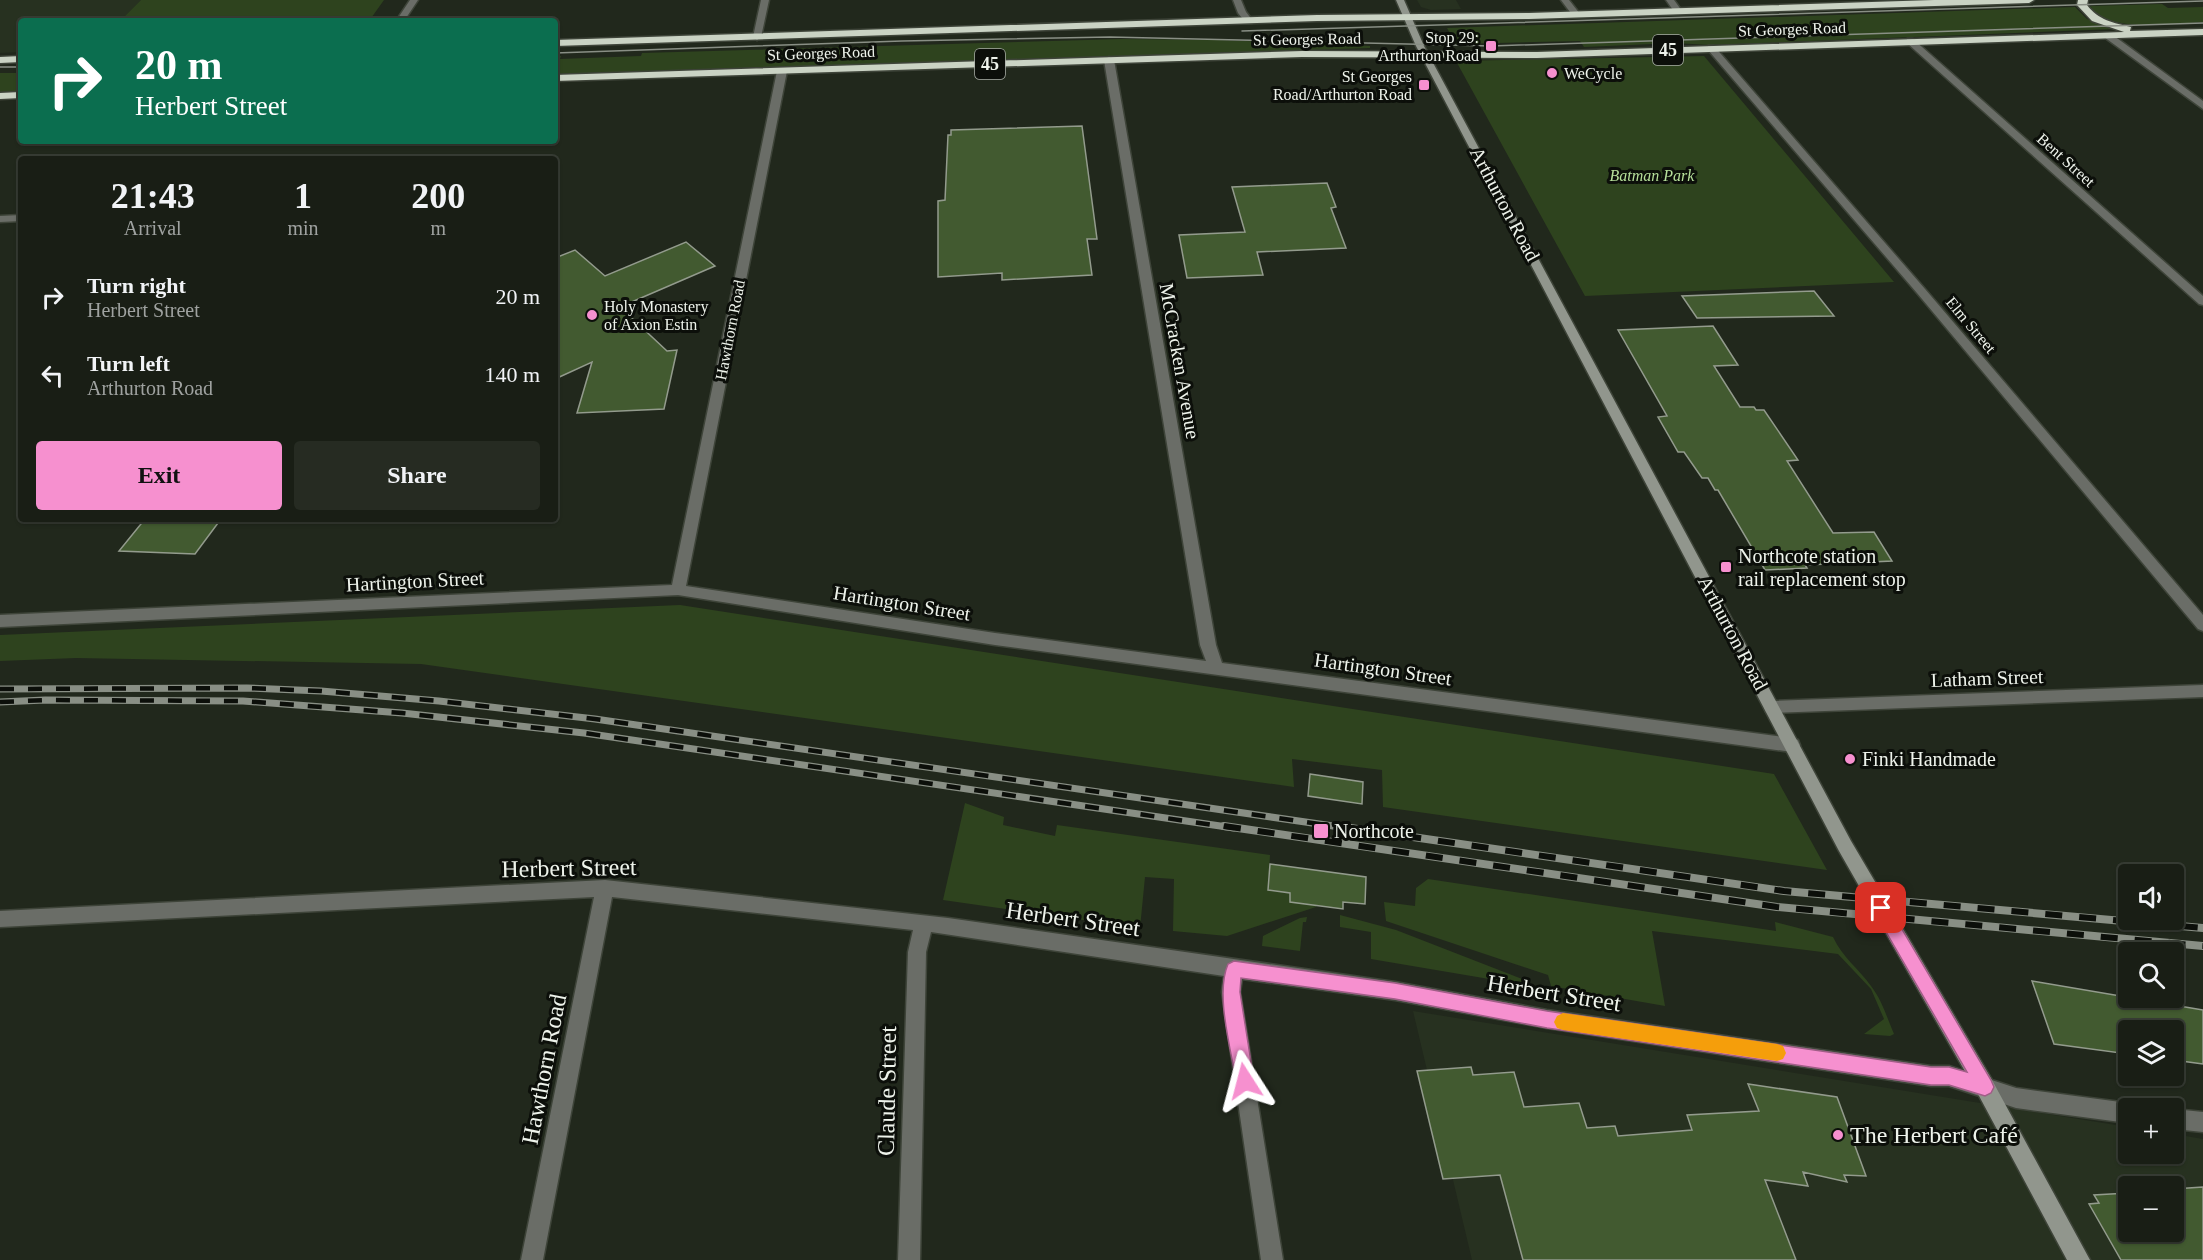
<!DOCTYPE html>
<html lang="en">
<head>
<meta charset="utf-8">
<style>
  :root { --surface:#191e15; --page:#262b22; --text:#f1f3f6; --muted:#9fa2a0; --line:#373c34; --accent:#f690cf }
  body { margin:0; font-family:Georgia,serif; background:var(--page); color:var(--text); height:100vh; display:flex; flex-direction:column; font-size:22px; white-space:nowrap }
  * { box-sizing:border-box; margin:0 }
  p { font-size:20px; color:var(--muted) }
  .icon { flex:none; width:33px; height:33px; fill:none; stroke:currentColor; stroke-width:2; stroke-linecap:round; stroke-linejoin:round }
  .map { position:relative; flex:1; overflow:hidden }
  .sheet { position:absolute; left:18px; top:156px; width:540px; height:366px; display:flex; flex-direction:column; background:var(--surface); border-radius:6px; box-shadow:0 2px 4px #0004,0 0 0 2px var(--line) }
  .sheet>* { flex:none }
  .hud { position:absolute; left:18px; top:18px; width:540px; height:126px; border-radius:6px; box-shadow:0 2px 4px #0004,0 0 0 2px var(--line); background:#0b6e4f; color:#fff; overflow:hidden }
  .fabs { position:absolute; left:2118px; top:864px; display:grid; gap:12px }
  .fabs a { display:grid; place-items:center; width:66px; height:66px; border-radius:6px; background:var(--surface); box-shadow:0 2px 4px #0004,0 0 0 2px var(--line); font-size:30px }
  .pin { position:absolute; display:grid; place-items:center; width:51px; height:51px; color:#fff; margin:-26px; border-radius:12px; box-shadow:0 3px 9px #0006 }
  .me { position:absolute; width:66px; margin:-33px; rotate:351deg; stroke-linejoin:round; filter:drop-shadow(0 0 4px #0008) }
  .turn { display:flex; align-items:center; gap:21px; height:126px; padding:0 18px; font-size:27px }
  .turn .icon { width:78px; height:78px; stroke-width:2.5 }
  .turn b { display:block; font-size:42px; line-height:51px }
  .eta { display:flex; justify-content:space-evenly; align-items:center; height:102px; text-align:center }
  .eta b { font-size:36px; font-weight:600; line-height:42px }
  .button { display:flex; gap:12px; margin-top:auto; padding:12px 18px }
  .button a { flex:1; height:69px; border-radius:6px; background:var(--accent); color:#111; font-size:24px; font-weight:600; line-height:69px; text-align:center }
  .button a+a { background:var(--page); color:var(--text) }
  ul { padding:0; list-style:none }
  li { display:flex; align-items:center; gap:18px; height:78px; padding:0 18px }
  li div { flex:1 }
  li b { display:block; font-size:22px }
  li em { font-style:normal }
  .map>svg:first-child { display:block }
</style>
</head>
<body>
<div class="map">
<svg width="2203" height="1260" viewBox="0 0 2203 1260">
  <rect width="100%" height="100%" fill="#21281c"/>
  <path fill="#273120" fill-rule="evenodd" d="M0,0H141L120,21H21V52L0,53Z
    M1417,0H1456L1461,9L1431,10L1421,7Z
    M1413,1011L2128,1127V1154H2174V1134L2203,1139V1260H1472ZM2128,1186H2174V1232H2128Z"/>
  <path fill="#2e431e" d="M141,0H384L369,21H120Z
    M2162,4L2168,8L2203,7V22C2173,23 2107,34 2090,6Z
    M2075,7L2087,19L2114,29L1709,45L1675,43L1584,47L1580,41L1456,44L1447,28Z
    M1122,39L1220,40L1370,46V48L555,74V56H561L560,59L641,56L642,53Z
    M1704,56L1894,282L1585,296L1456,61Z
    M0,73H21V91L0,92Z
    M680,605L1774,774L1827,870L1383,807L1382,770L1292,759L1294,787L421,664L76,658L0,661V635Z
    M965,803L1004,817L1003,825L1055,836L1057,825L1270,855L1268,890L1290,893V902L1317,905L1316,907L1227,936L1173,931L1174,879L1145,877L1140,928L943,900Z
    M1428,879L1776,931L1775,922L1833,937C1843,958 1858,968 1871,986C1882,1000 1887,1018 1894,1034L1890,1036L1864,1034L1884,1019L1871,989L1838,954L1652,931L1665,1006L1551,986L1548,975L1386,921L1384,902L1415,906L1416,888Z
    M1340,915L1396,930L1530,982V986L1371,959V932L1340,927Z
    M1307,917L1306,922H1303L1300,951L1262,946L1263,936L1300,918Z"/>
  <path fill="#425a30" stroke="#939b8d" stroke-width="1.5" d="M1082,126L1097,239H1087L1092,275L1002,280V273L938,277V201L945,200L948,135H951V130Z
    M1327,183L1336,207L1331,208L1346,248L1257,252L1263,275L1187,278L1179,235L1245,232L1232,187Z
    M686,242L715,266L620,307L667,351L677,350L664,409L577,413L592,362L555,379V258L575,250L605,276Z
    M1814,291L1834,316L1697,318L1682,296Z
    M1713,326L1738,365L1714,366L1740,407H1754L1756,410H1764L1798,460L1787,461L1833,533L1874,532L1892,561L1805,565L1807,568L1765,570L1718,490H1715L1708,478H1702L1684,452H1678L1658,417L1667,416L1618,330Z
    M145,519H221L195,554L119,551Z
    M1310,774L1363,782L1362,804L1308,796Z
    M1270,864L1366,877L1365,904L1343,902V909L1290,902V893L1268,890Z
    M2032,981L2203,1010V1064L2174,1060V1030H2128V1054L2054,1044Z
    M1471,1067L1473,1075L1514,1072L1524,1107L1579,1103L1587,1128L1615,1126L1618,1136L1692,1130L1687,1115L1759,1111L1748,1084L1837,1097L1866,1176L1844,1175L1847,1182L1803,1172L1808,1186L1765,1180L1796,1260H1523L1500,1175L1443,1179L1417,1071Z
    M2203,1187V1260H2121L2089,1204L2099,1203L2094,1195L2128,1193V1232H2174V1189Z"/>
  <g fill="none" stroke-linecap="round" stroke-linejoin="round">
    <defs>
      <path id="street" d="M410,0H418L404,21H396Z
        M761,0H769L761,37L757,40L753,37Z
        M1233,0H1241L1246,12L1253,21L1252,23H1246L1238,13Z
        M1561,0H1569L1580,14L1579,16H1573Z
        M1666,0H1674L1682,11L1681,13H1675Z
        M2104,33H2110L2203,101V109L2104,37Z
        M1907,39H1913L2203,296V305L2199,304L1907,43Z
        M1708,46H1714L1925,289L2203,615V631L2198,629L1917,293L1708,50Z
        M1109,57L1114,60L1216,645L1222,663L1792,738L1798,740L1800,745L1798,750L1792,752L995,645L678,595L0,627V615L672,585L777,71L782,68L787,71L686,586L995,633L1206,661L1200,645L1104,60Z
        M21,215V221L0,222V216Z
        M2203,685V697L1772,713L1766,712L1764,707L1766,702L1772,701Z
        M605,880L948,918L1395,982L1547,1010L1931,1066H1949L2016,1088L2128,1103L2136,1108H2128V1123L2016,1108L1949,1086H1931L1547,1028L1395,1000L1242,979L1240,992L1283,1260H1261L1222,992L1224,976L931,932L926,952L920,1260H898L908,952L913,930L612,897L543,1260H521L594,897L0,927V911Z
        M2174,1109L2203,1112V1132L2174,1129Z"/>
      <path id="secondary" d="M1396,0H1404L1424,46L1851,841L1992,1080L2090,1260H2067L1978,1094L1839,851L1416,46Z"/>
      <path id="highway" d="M1934,0H2034L2029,3L1529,19L1317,21L555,46V40L1317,15L1529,13Z
        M2078,0H2088L2087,5C2098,20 2114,23 2131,27L2130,31L2203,29V35L1537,58L1302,57L555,81V75L1302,51L1537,52L2124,32L2092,21L2077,5Z
        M21,56V62L0,63V57Z
        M21,92V98L0,99V93Z"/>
    </defs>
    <use href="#street" stroke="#3e4439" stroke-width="3"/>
    <use href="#secondary" stroke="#3e4439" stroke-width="3"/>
    <use href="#highway" stroke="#3e4439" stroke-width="3"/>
    <use href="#street" fill="#6a6d67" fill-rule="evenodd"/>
    <use href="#secondary" fill="#91968d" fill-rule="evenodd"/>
    <use href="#highway" fill="#cad3c4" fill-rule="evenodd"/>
    <path stroke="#898f85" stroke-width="1.5" d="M1242,31L2203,1
      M555,53L902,41L1110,37L1491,46L2203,23
      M0,67H21"/>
    <defs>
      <path id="rail-far1" d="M0,689L247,688L321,691L439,701L595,719L1347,828
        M0,702L45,700L243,701L402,713L584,733L1234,828"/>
      <path id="rail" d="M1224,826L1777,907L2203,946
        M1337,826L1784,891L2203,928"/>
    </defs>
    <use href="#rail-far1" stroke="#898f85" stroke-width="7"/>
    <use href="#rail" stroke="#898f85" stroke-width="8"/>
    <use href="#rail-far1" stroke="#0c0f0a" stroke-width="4.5" stroke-dasharray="14" stroke-linecap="butt"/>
    <use href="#rail" stroke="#0c0f0a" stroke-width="6" stroke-dasharray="17" stroke-linecap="butt"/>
  </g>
  <path fill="#f690cf" stroke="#a05e87" stroke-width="1.5" d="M1881,900L1886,902L1991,1080L1994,1087L1991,1093L1985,1096L1949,1085H1931L1547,1028L1395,999L1241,978L1240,992L1254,1081L1251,1088L1245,1090L1239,1088L1236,1081C1231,1049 1215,994 1228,964L1234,961L1395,983L1547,1011L1931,1067H1949L1967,1072L1875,913L1872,908L1875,902Z"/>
  <path fill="#f59e0b" d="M1563,1013L1777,1044L1783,1046L1786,1053L1783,1059L1777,1061L1563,1030L1557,1028L1554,1022L1557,1016Z"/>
  <g fill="#f690cf" stroke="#0c0f0a" stroke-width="2">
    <rect x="1485" y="40" width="12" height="12" rx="3"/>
    <circle cx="1552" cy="73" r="6"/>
    <rect x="1418" y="79" width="12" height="12" rx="3"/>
    <circle cx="592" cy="315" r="6"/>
    <rect x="1720" y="561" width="12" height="12" rx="3"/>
    <circle cx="1850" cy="759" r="6"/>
    <rect x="1313" y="823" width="16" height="16" rx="3"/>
    <circle cx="1838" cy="1135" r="6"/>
  </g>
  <g text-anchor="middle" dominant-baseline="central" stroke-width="6" stroke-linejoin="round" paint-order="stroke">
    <g font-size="16" fill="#eef3eb" stroke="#0c0f0a">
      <text transform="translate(1792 29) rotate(-2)">St Georges Road</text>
      <text transform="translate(1307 39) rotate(-1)">St Georges Road</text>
      <text transform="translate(821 53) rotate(-2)">St Georges Road</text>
      <text transform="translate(2066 160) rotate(42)">Bent Street</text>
      <text transform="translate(1971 325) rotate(50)">Elm Street</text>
      <text transform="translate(730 330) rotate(-79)">Hawthorn Road</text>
    </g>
    <g font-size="16" fill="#eef3eb" stroke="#0c0f0a" text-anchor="end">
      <text x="1479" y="37">Stop 29:<tspan x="1479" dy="18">Arthurton Road</tspan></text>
      <text x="1564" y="73" text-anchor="start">WeCycle</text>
      <text x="1412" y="76">St Georges<tspan x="1412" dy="18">Road/Arthurton Road</tspan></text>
      <text x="604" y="306" text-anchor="start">Holy Monastery<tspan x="604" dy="18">of Axion Estin</tspan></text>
    </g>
    <g font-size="16" font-style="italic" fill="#b6df9a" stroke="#0c0f0a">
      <text x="1652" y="175">Batman Park</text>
    </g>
    <g fill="#0c0f0a" stroke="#aaafa8" stroke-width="1.5">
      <rect x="1653" y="35" width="30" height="30" rx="4.5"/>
      <rect x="975" y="49" width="30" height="30" rx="4.5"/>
    </g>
    <g font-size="18" font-weight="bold" fill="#eef3eb">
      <text x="1668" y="50">45</text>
      <text x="990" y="64">45</text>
    </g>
    <g font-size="20" fill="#eef3eb" stroke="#0c0f0a">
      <text transform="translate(1505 204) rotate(62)">Arthurton Road</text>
      <text transform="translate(1180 361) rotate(80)">McCracken Avenue</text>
      <text transform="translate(415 581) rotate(-3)">Hartington Street</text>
      <text transform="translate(902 603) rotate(9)">Hartington Street</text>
      <text transform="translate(1733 633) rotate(62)">Arthurton Road</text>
      <text transform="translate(1383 669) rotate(8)">Hartington Street</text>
      <text transform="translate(1987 678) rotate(-2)">Latham Street</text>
    </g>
    <g font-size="20" fill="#eef3eb" stroke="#0c0f0a" text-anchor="start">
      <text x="1738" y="556">Northcote station<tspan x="1738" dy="23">rail replacement stop</tspan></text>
      <text x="1862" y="759">Finki Handmade</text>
      <text x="1334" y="831">Northcote</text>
    </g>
    <g font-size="24" fill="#eef3eb" stroke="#0c0f0a">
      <text transform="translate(569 868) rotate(-1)">Herbert Street</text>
      <text transform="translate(1073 919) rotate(8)">Herbert Street</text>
      <text transform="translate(1554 993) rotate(9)">Herbert Street</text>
      <text transform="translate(544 1069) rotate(-79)">Hawthorn Road</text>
      <text transform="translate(887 1091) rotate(-89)">Claude Street</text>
    </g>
    <g font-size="24" fill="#eef3eb" stroke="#0c0f0a" text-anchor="start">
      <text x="1850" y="1135">The Herbert Café</text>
    </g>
  </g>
</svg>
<div class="fabs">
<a><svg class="icon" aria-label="sound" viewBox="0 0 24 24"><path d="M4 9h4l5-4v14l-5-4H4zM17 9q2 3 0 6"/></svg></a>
<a><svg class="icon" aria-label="search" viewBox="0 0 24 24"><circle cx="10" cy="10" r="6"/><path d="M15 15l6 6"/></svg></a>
<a><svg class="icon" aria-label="layers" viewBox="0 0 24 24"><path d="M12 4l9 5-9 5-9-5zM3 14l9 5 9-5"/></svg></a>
<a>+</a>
<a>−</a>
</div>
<div class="pin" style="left:1881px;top:908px;background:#d93025"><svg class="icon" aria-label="arrive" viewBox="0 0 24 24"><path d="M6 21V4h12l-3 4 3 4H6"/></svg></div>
<svg class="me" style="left:1245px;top:1081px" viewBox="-20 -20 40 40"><path d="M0-17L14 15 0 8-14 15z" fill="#f690cf" stroke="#fff" stroke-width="4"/></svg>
<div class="hud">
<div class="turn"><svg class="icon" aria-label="right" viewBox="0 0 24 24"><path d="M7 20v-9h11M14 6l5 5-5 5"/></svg><div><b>20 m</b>Herbert Street</div></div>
</div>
<section class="sheet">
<div class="eta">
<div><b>21:43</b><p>Arrival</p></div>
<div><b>1</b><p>min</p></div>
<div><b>200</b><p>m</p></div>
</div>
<ul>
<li><svg class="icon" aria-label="right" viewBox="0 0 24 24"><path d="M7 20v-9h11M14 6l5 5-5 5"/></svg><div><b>Turn right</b><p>Herbert Street</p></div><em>20 m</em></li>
<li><svg class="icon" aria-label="left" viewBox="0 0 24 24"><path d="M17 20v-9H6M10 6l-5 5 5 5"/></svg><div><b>Turn left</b><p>Arthurton Road</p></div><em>140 m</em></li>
</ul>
<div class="button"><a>Exit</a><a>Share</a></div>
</section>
</div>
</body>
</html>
